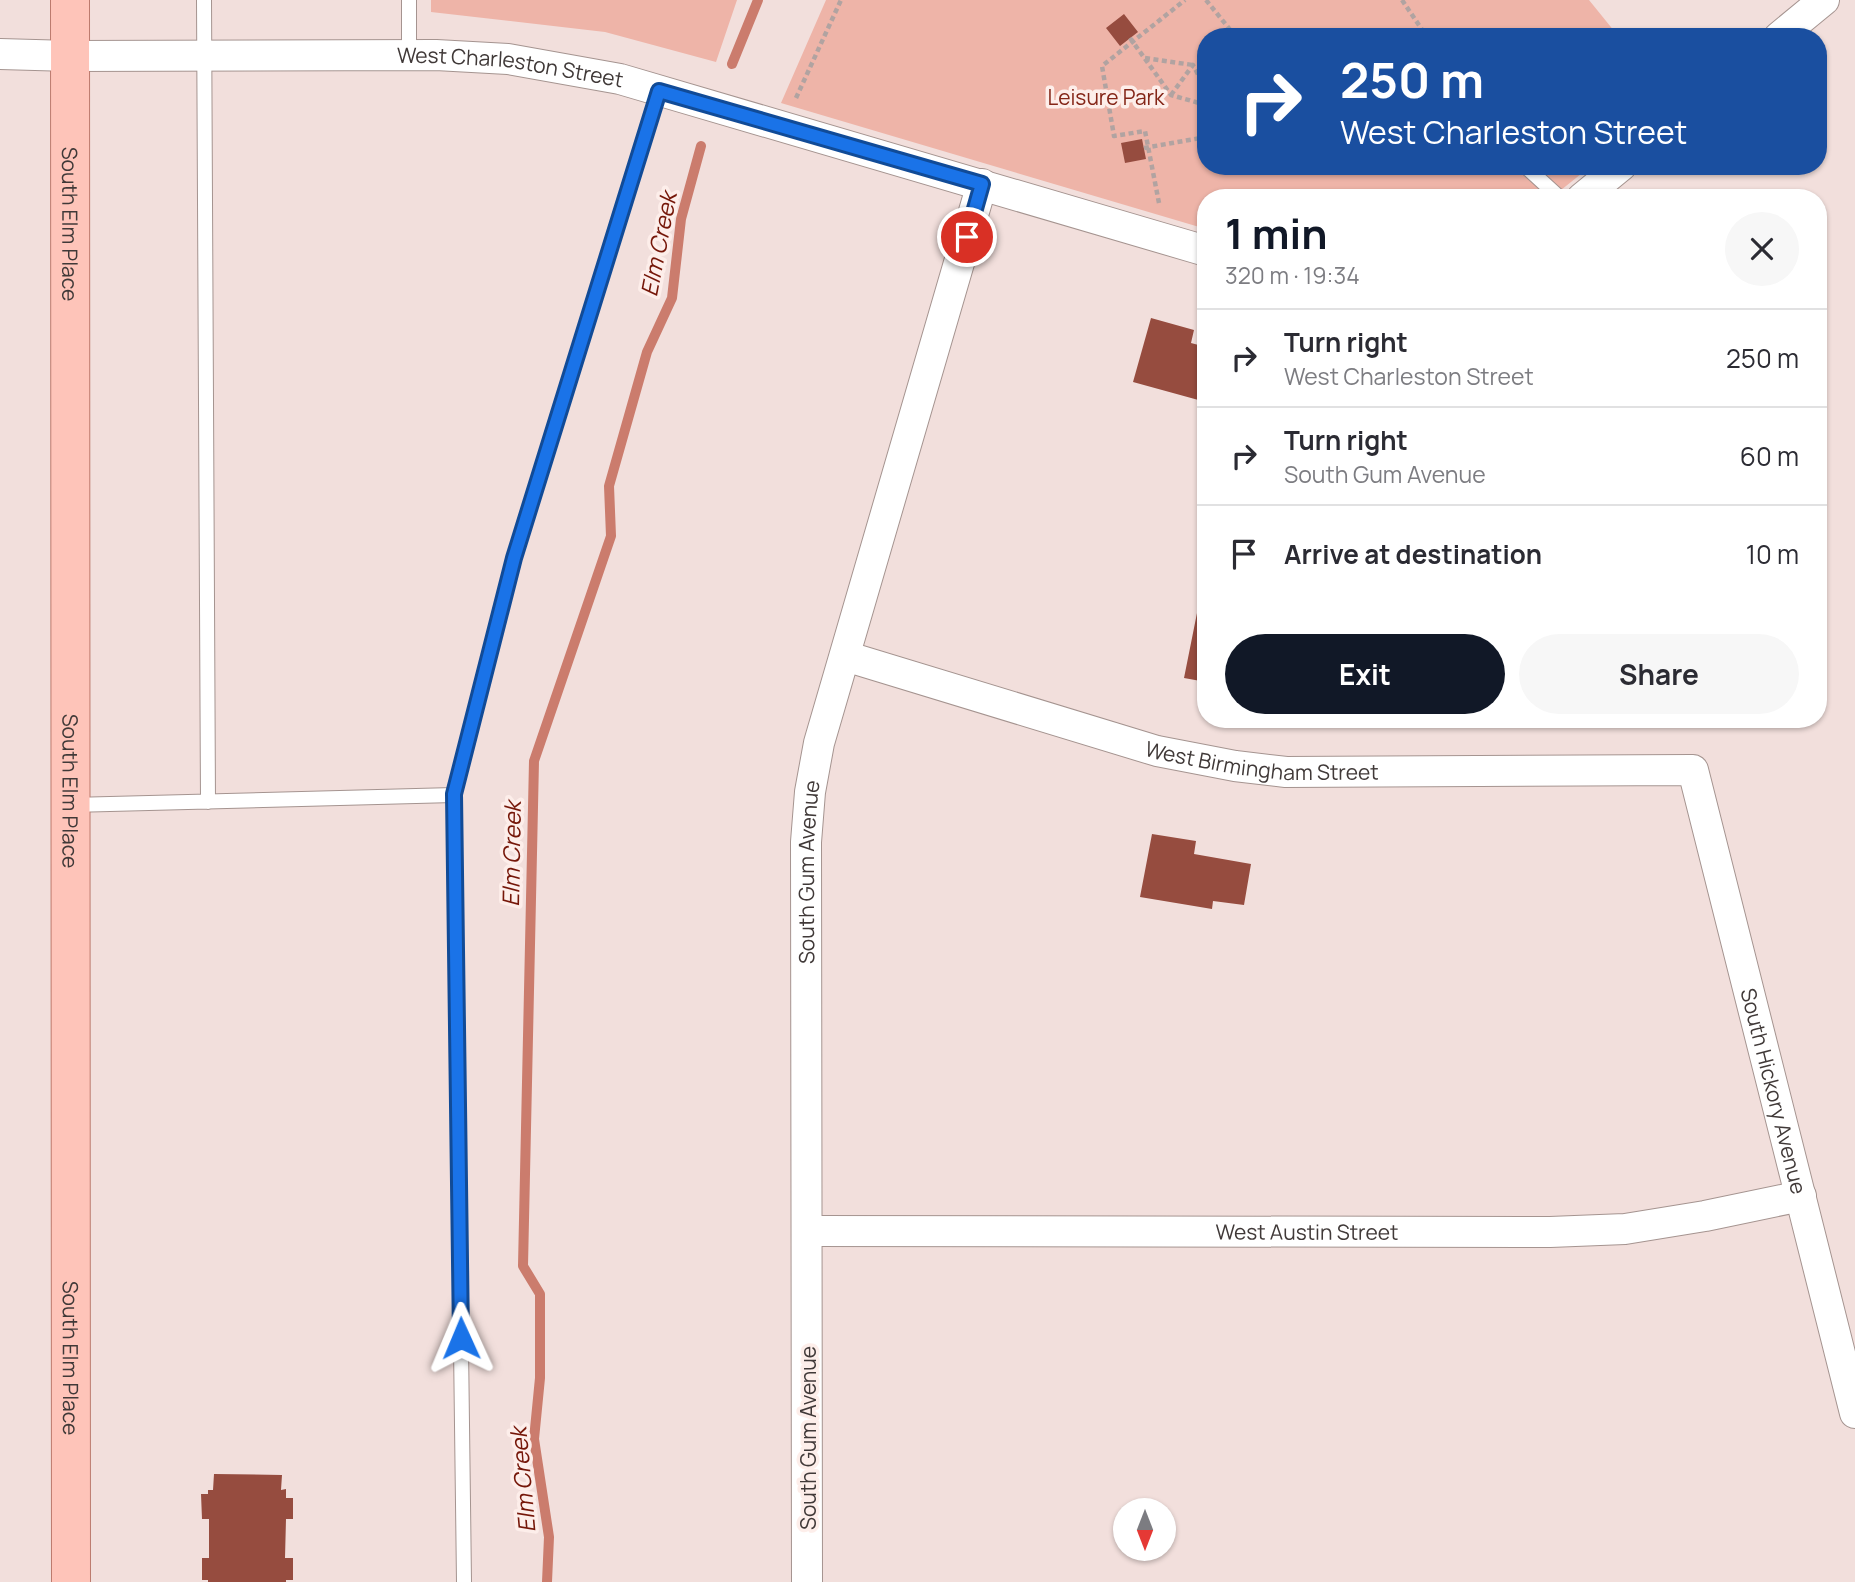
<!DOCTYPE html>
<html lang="en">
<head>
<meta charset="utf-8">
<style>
  :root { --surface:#fff; --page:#f7f7f7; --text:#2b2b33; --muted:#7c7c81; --line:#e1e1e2; --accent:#111827 }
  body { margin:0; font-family:Manrope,sans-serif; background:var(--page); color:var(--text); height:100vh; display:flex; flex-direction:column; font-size:26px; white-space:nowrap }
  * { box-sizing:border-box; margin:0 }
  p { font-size:23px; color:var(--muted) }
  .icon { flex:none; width:38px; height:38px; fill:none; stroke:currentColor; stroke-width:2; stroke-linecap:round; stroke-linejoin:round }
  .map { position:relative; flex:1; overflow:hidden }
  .details { position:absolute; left:1197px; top:189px; width:630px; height:539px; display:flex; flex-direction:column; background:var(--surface); border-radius:28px; box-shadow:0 2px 5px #0004 }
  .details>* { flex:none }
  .guide { position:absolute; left:1197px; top:28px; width:630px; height:147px; border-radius:28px; box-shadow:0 2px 5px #0004; background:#1a4fa0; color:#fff; overflow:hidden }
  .needle { width:46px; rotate:180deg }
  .buttons { position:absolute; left:1113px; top:1498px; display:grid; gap:14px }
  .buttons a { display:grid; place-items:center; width:63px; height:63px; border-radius:50%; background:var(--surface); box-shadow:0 2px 5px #0004; font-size:35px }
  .pin { position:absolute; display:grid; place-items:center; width:60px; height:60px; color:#fff; margin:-30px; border:4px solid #fff; border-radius:50%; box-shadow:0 2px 7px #0007 }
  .me { position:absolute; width:77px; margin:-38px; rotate:359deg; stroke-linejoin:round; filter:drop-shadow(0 0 5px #0008) }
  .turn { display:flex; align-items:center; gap:24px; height:147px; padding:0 28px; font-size:32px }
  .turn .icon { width:91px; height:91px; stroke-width:2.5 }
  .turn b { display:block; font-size:49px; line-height:60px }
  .round { display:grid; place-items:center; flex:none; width:74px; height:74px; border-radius:37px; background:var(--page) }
  .summary { display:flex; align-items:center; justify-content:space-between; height:119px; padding:0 28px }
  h1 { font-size:42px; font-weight:700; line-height:52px; color:var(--accent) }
  .cta { display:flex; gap:14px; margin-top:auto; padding:14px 28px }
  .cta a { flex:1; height:80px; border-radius:42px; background:var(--accent); color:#fff; font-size:28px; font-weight:700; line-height:80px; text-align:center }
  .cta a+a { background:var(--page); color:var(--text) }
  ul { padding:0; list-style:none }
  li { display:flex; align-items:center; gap:21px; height:98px; padding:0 28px; border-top:2px solid var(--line) }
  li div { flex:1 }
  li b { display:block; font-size:26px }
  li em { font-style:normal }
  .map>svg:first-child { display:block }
</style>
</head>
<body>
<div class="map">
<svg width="1855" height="1582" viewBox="0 0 1855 1582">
  <rect width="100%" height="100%" fill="#f2dfdc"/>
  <path fill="#eeb4a8" d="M431,0H737L716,62L605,32L431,12Z
    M826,0H1589L1619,37H1206V166H1591L1551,198H1206V229L781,103Z"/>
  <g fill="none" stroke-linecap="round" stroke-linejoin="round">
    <path stroke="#cb7c6d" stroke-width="10" d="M732,64L758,0
      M547,1582L549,1537L534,1439L540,1378V1294L523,1266L534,761L611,536L609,486L647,352L672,298L681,219L701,146"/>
  </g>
  <path fill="#964c3f" d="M1124,14L1138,32L1120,46L1106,28Z
    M1142,139L1146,159L1125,163L1121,143Z
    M1151,318L1194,330L1191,343L1206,347V393L1202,401L1133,382Z
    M1197,613L1206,614V682L1184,678Z
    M1152,834L1196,841L1194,854L1251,864L1244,905L1213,901L1212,909L1140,897Z
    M214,1474L282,1475L281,1490L286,1489V1498H293V1519H286L285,1558H293V1580H286V1582H208V1580H202V1558H209V1519H202L201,1494H208V1490H213Z"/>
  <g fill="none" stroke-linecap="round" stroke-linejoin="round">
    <defs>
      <path id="lane" d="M204,0L208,802
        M409,0V55
        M1525,166L1560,198
        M1300,167L1306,166
        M71,805L454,795
        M464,1582L454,795L514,558L659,91"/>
      <g id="street">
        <path d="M1779,37L1824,0"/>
        <path id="s1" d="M0,54L70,56L436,55L508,59L620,79L1206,251"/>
        <path d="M1582,198L1621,166"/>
        <path id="s2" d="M845,656L1157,751L1235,766L1286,772L1693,770L1855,1413"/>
        <path id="s3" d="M808,1231L1550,1232L1625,1229L1705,1216L1801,1196"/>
        <path id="s4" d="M807,1582L806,842L810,792L819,743L982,184"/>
      </g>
      <g id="primary">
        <path id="s5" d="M70,0L71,1582"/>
      </g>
    </defs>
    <use href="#lane" stroke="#a59490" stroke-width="16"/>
    <use href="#street" stroke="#a59490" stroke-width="32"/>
    <use href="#primary" stroke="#bc7a6d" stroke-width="40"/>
    <path stroke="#b1a3a1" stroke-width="4.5" stroke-dasharray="5 3.5" stroke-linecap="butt" d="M1206,0L1236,37
      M1402,0L1427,37
      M1130,38L1171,95L1206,105
      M1145,58L1193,65
      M1171,95L1193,65L1206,89
      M796,98L841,0
      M1144,148L1206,137
      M1159,203L1145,131L1114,136L1102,66L1185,0"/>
    <use href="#lane" stroke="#fff" stroke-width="14"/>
    <use href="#street" stroke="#fff" stroke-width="30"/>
    <use href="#primary" stroke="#fec4b9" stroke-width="38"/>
  </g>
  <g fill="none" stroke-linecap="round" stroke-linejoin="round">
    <defs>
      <path id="route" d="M461,1338L454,794L514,558L659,91L982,184L967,237"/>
    </defs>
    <use href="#route" stroke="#114b97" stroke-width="18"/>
    <use href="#route" stroke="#1a73e8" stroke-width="12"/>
  </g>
  <g text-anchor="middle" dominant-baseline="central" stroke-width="7" stroke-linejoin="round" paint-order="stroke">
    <g font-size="21" fill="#403938" stroke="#fdeeea">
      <text stroke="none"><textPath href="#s1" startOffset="511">West Charleston Street</textPath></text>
      <text stroke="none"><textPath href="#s5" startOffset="224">South Elm Place</textPath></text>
      <text stroke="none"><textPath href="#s2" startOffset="432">West Birmingham Street</textPath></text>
      <text stroke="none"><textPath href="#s5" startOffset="791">South Elm Place</textPath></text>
      <text stroke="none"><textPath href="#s4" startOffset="710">South Gum Avenue</textPath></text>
      <text stroke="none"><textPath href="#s2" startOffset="1195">South Hickory Avenue</textPath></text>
      <text stroke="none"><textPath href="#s3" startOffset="499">West Austin Street</textPath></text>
      <text stroke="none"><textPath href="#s5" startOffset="1358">South Elm Place</textPath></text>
      <text transform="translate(808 1438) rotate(-90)">South Gum Avenue</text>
    </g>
    <g font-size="21" fill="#842517" stroke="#fdeeea">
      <text x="1106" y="97">Leisure Park</text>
    </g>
    <g font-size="23" font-style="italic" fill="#751608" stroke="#fdeeea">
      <text transform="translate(658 244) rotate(-79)">Elm Creek</text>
      <text transform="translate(511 854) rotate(-89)">Elm Creek</text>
      <text transform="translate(522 1480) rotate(-95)">Elm Creek</text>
    </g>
  </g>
</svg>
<div class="buttons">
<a><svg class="needle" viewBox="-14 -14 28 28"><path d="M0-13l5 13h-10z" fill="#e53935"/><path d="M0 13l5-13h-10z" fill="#7c7c81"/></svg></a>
</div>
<div class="pin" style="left:967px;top:237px;background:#d93025"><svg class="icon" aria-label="arrive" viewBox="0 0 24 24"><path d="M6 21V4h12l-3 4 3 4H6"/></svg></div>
<svg class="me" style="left:461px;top:1338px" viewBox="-20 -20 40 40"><path d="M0-17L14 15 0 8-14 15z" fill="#1a73e8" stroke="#fff" stroke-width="4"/></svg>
<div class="guide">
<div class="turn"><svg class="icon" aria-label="right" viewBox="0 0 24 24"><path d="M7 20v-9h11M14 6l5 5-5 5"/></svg><div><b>250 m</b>West Charleston Street</div></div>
</div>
<section class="details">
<div class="summary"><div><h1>1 min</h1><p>320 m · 19:34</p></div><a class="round"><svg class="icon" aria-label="close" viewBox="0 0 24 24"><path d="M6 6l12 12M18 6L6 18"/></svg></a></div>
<ul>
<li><svg class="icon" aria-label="right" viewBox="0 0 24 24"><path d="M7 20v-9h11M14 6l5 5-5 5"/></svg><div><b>Turn right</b><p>West Charleston Street</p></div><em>250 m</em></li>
<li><svg class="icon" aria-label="right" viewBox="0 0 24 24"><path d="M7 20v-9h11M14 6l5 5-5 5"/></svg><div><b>Turn right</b><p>South Gum Avenue</p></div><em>60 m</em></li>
<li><svg class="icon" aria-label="arrive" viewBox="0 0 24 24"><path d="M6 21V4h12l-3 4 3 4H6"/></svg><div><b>Arrive at destination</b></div><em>10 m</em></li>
</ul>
<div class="cta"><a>Exit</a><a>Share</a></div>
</section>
</div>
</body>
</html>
